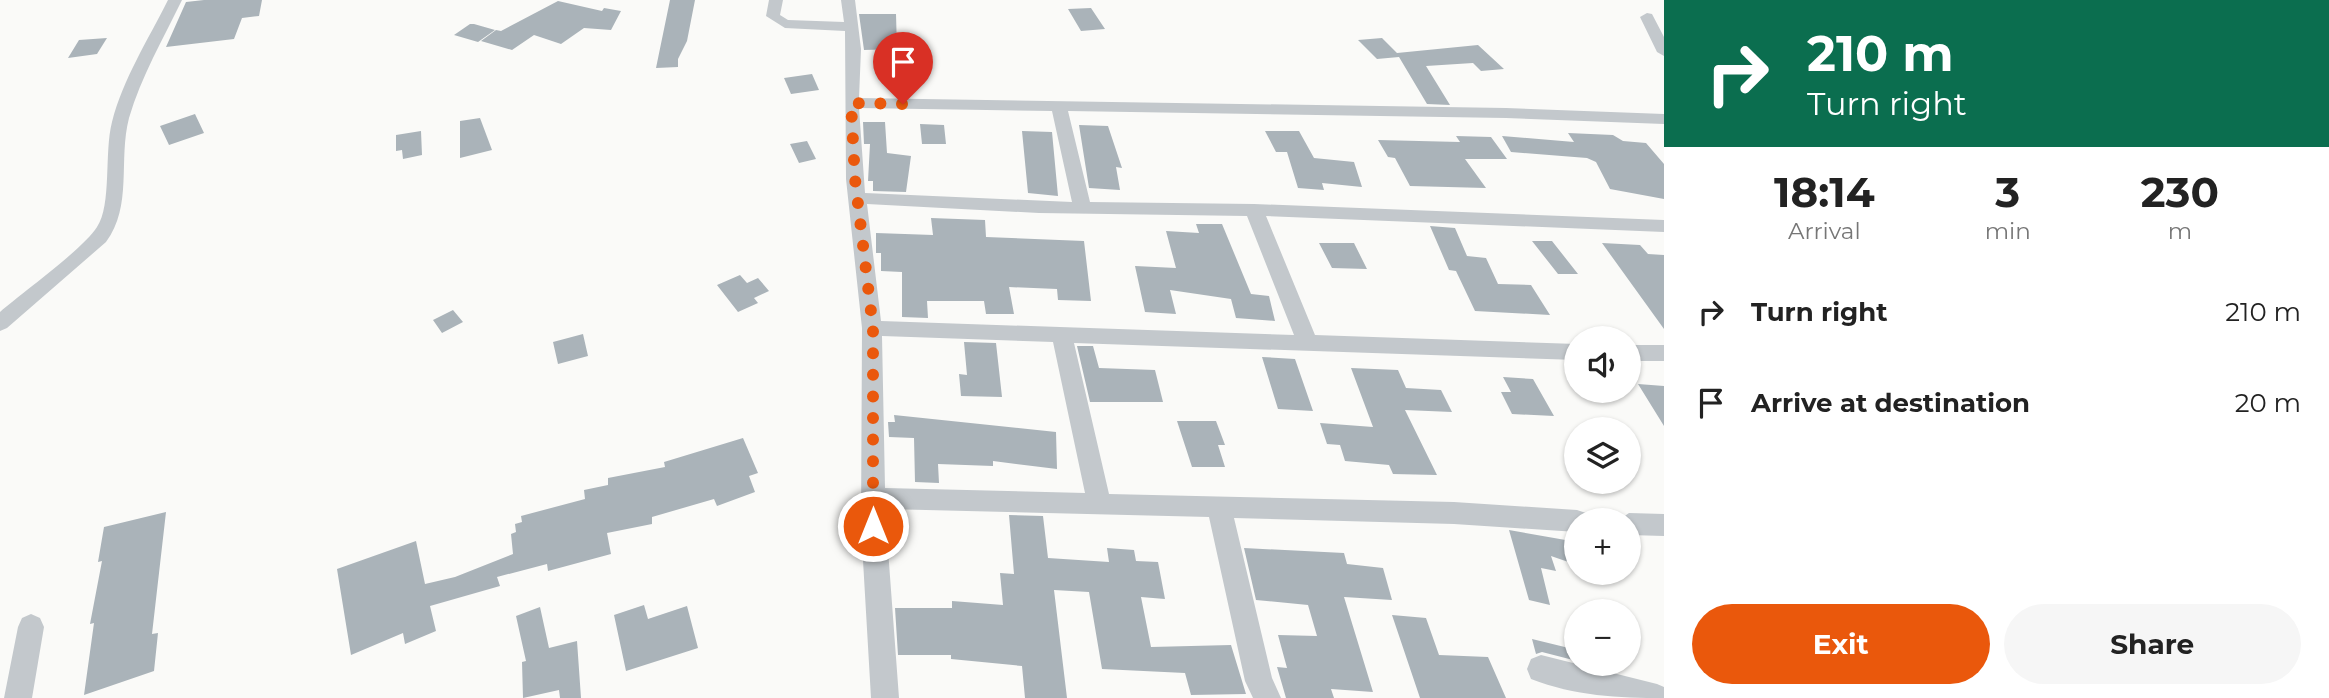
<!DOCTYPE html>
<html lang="en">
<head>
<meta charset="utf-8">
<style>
  :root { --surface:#fff; --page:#f6f6f6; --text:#222; --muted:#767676; --accent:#ea580c }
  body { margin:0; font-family:Montserrat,sans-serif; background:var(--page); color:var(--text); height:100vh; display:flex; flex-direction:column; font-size:26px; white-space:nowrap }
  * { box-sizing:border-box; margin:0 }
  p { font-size:23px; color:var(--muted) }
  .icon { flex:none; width:38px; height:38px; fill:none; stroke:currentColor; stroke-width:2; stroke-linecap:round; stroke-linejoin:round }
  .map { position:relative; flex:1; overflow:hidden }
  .side { display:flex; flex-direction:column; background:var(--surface); width:665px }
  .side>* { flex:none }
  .hud { background:#0b6e4f; color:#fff; overflow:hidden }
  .fabs { position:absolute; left:1564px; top:326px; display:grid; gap:14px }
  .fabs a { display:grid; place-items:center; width:77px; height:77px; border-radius:50%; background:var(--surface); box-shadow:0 2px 5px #0004; font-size:35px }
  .pin { position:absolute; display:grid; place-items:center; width:60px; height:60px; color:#fff; margin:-72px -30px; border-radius:50% 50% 50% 0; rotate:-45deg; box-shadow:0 0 7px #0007 }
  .pin .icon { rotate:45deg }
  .me { position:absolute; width:77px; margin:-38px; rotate:0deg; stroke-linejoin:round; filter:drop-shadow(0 0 5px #0008) }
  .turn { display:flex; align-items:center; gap:24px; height:147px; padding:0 28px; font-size:32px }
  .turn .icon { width:91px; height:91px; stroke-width:2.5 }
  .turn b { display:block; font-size:49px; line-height:60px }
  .eta { display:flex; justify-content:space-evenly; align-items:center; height:119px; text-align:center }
  .eta b { font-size:42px; font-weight:700; line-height:49px }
  .button { display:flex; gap:14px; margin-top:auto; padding:14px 28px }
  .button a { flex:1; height:80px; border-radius:42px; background:var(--accent); color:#fff; font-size:28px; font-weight:700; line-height:80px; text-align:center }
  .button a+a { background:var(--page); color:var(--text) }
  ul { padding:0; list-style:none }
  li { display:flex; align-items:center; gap:21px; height:91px; padding:0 28px }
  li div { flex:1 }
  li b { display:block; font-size:26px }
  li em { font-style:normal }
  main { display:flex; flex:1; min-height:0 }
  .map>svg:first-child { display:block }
</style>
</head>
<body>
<main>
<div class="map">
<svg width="1664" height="698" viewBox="0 0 1664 698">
  <rect width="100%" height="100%" fill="#fafaf8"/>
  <path fill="#aab3b9" d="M204,0H262L259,16L242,18L234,39L166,47L186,2Z
    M670,0H695L687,41L678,59V67L656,68Z
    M558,1L602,11L604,8L621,11L611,30L584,28L561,44L534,35L512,50L481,41L496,30L501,31Z
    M1091,8L1105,29L1081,31L1068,9Z
    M859,14H896L897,49L864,50Z
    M470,24H474L495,30L478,42L454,35Z
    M107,38L97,54L68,58L79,40Z
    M1382,38L1397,53L1478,45L1504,69L1481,71L1473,63L1426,66L1450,105L1427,104L1399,57L1377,59L1358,40Z
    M812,74L819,90L791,94L784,78Z
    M195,114L204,133L169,145L160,126Z
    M480,118L492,150L460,158V121Z
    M863,122H885L887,153L911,156L906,192L873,191V181H868L870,144H864Z
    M920,124L944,125L946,144H922Z
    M1079,125L1108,126L1122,168L1116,167L1120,190L1089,188Z
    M421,131L422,155L403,159L402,150L396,151V135Z
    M1022,131L1052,132L1058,196L1028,193Z
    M1265,131H1299L1314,158L1354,162L1362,187L1322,183L1324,190L1298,188L1287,152H1276Z
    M1568,133L1613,135L1623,141L1646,143L1664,164V199L1610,189L1596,162L1587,158L1511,152L1502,136L1574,142Z
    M1456,136L1491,137L1507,159H1465L1486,188L1410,186L1395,158L1388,157L1378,140L1460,142Z
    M807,141L816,159L799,163L790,144Z
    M931,218L985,220L986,237L1084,241L1091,301L1058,300L1057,289L1009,287L1014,314H986L984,301H927L928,318L902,317V272L881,271V253H876V233L933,235Z
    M1196,224H1222L1251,294L1269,296L1275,321L1236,318L1231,299L1170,290L1176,314L1145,312L1135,266L1176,268L1166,231L1199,233Z
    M1430,226L1455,228L1467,256L1486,258L1498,284L1531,285L1550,315L1475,311L1456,271L1449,270Z
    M1532,241H1552L1578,274H1558Z
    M1319,243H1354L1367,269L1332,268Z
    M1602,243L1640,245L1648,254L1664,255V329Z
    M740,275L747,283L758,278L769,291L754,298L758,303L738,312L717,285Z
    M453,310L463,322L442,333L433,320Z
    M583,334L588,356L558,364L553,342Z
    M964,342L996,343L1002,397L961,396L959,374L967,375Z
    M1077,346H1093L1099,368L1155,370L1163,402H1090Z
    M1262,357L1295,359L1313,411L1278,409Z
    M1351,368L1398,370L1406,388L1441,390L1452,412L1405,410L1437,475L1393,474L1389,465L1345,461L1340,445L1327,444L1320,423L1373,427Z
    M1503,377L1533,379L1554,416L1512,414L1501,392H1511Z
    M1638,384L1664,386V426Z
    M894,415L1056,432L1057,469L993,461V466L938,464L939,483L915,482L914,438L889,437L888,422H895Z
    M1177,421H1216L1225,445H1218L1225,467H1192Z
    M743,438L758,473L749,476L755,492L717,506L714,499L652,517V524L607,533L611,554L548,571L547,564L497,577L500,586L430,606L436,631L405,644L403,633L351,655L337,569L416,541L425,584L455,577L513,554L511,534L516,532L515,524L522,522L521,516L585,499L584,490L608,485V478L665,467L664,462Z
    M166,512L152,634L158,633L154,671L84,695L94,623L90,624L102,561L98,562L104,527Z
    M1009,515L1043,516L1048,558L1109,562L1107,548L1134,550L1136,561L1158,562L1165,599L1141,597L1151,647L1231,645L1246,694L1191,695L1185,673L1102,669L1089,592L1054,590L1067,698H1025L1022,666L951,659V655H898L895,608H952V601L1003,605L1000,573L1014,574Z
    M1509,530L1577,542V565L1551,556L1556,571L1541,568L1550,605L1529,600Z
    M1244,548L1344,553L1347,564L1383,568L1392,600L1344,597L1373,692L1331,689L1334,698H1286L1277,667L1287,668L1278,635L1317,636L1308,605L1256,600Z
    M644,605L648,619L687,606L698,648L626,671L614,615Z
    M540,607L549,648L577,641L581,698H560L559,690L523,698L522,662L526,661L516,616Z
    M1392,615L1426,618L1439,655L1488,657L1506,698H1420Z
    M1532,639L1577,650V661L1542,652L1536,654Z"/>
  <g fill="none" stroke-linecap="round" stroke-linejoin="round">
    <path fill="#c3c8cc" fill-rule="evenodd" d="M168,0H182C163,39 141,77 129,118C118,160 133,206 106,242L7,328L0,331V312C23,292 83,249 97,227C112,205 104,152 112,122C123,79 148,40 168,0Z
      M769,0H783L780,15L788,20L844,22L841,0H855L861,49L859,98L1506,108L1664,114V124L1506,118L1068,111L1090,202L1254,204L1664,220V232L1266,216L1315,335L1577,344V360L1074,343L1109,494L1454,502L1577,510L1586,513L1589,520H1577V532L1454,524L1234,518L1272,678L1281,698H1253L1245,681L1209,517L885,509L899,698H871L861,526L862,328L846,179L845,31L785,28L766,16ZM859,108L1052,111L1072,202L865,193ZM867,204L1039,213L1247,216L1294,335L881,321ZM882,336L1053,342L1085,493L885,488Z
      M1647,13L1652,14L1664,37V56L1657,52L1640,17Z
      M1629,345H1664V361H1629Z
      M1629,513L1664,514V536L1629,535V520H1619Z
      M31,614L40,618L44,627L32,698H4L18,627L22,618Z
      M1541,655L1657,684L1664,687V698C1618,698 1575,696 1531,679L1527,669L1531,659Z"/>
  </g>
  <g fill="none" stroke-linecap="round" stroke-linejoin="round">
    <path stroke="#ea580c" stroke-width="12" stroke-dasharray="0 21.6" d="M873,526V328L855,179L851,103L903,104"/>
  </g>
</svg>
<div class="fabs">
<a><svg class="icon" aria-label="sound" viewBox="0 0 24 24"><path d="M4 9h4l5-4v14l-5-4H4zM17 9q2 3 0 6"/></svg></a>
<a><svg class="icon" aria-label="layers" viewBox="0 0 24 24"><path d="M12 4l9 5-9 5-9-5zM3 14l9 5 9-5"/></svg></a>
<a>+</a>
<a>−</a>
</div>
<div class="pin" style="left:903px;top:104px;background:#d93025"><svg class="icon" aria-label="arrive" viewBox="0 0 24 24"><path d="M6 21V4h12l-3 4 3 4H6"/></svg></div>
<svg class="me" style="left:873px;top:526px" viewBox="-20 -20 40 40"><circle r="17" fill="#ea580c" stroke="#fff" stroke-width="3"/><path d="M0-11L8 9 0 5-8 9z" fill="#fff"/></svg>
</div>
<section class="side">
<div class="hud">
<div class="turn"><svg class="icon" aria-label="right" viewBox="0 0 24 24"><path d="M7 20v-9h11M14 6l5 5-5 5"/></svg><div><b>210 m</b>Turn right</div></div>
</div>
<div class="eta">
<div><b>18:14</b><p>Arrival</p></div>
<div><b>3</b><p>min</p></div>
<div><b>230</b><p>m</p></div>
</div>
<ul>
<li><svg class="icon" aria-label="right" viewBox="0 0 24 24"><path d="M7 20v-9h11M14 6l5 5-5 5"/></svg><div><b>Turn right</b></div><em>210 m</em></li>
<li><svg class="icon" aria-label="arrive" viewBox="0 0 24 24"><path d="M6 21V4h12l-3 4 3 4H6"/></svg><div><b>Arrive at destination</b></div><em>20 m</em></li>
</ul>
<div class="button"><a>Exit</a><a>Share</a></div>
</section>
</main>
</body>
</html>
